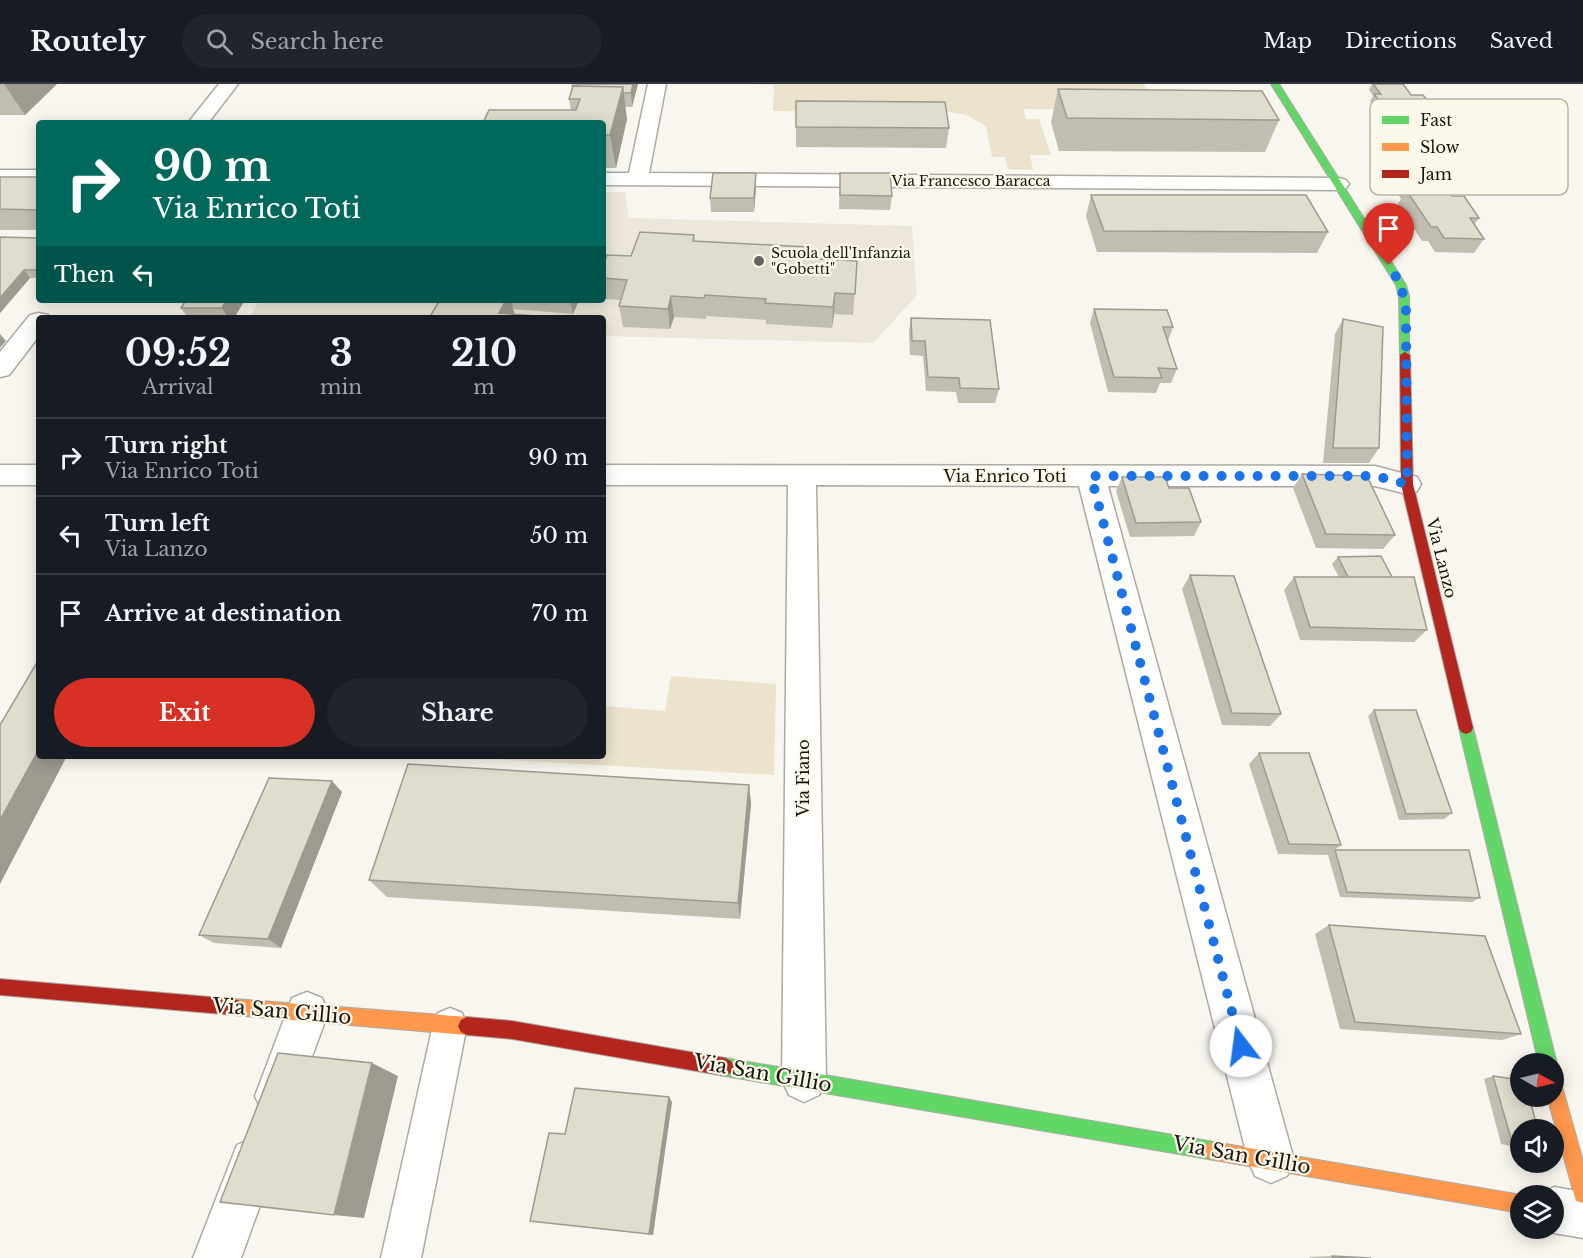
<!DOCTYPE html>
<html lang="en">
<head>
<meta charset="utf-8">
<style>
  :root { --surface:#171b24; --page:#20242c; --text:#f1f3f6; --muted:#9ea1a6; --line:#363941; --accent:#d93025 }
  body { margin:0; font-family:"Libre Baskerville",serif; background:var(--page); color:var(--text); height:100vh; display:flex; flex-direction:column; font-size:22px; white-space:nowrap }
  * { box-sizing:border-box; margin:0 }
  p { font-size:20px; color:var(--muted) }
  .icon { flex:none; width:33px; height:33px; fill:none; stroke:currentColor; stroke-width:2; stroke-linecap:round; stroke-linejoin:round }
  .map { position:relative; flex:1; overflow:hidden }
  .details { position:absolute; left:36px; top:231px; width:570px; height:444px; display:flex; flex-direction:column; background:var(--surface); border-radius:6px; box-shadow:0 3px 15px #0003 }
  .details>* { flex:none }
  .guide { position:absolute; left:36px; top:36px; width:570px; height:183px; border-radius:6px; box-shadow:0 3px 15px #0003; background:#00695c; color:#fff; overflow:hidden }
  .needle { width:39px; rotate:98deg }
  .tools { position:absolute; left:1510px; top:969px; display:grid; gap:12px }
  .tools a { display:grid; place-items:center; width:54px; height:54px; border-radius:50%; background:var(--surface); box-shadow:0 3px 15px #0003; font-size:30px }
  .pin { position:absolute; display:grid; place-items:center; width:51px; height:51px; color:#fff; margin:-62px -26px; border-radius:50% 50% 50% 0; rotate:-45deg; box-shadow:0 0 6px #0007 }
  .pin .icon { rotate:45deg }
  .me { position:absolute; width:66px; margin:-33px; rotate:345deg; stroke-linejoin:round; filter:drop-shadow(0 0 4px #0008) }
  .turn { display:flex; align-items:center; gap:21px; height:126px; padding:0 18px; font-size:27px }
  .turn .icon { width:78px; height:78px; stroke-width:2.5 }
  .turn b { display:block; font-size:42px; line-height:51px }
  .then { display:flex; align-items:center; height:57px; padding:0 18px; background:#0003; gap:12px; font-size:22px }
  .eta { display:flex; justify-content:space-evenly; align-items:center; height:102px; text-align:center }
  .eta b { font-size:36px; font-weight:700; line-height:42px }
  .button { display:flex; gap:12px; margin-top:auto; padding:12px 18px }
  .button a { flex:1; height:69px; border-radius:36px; background:var(--accent); color:#fff; font-size:24px; font-weight:700; line-height:69px; text-align:center }
  .button a+a { background:var(--page); color:var(--text) }
  ul { padding:0; list-style:none }
  li { display:flex; align-items:center; gap:18px; height:78px; padding:0 18px; border-top:2px solid var(--line) }
  li div { flex:1 }
  li b { display:block; font-size:22px }
  li em { font-style:normal }
  header { display:flex; align-items:center; gap:36px; box-sizing:border-box; height:84px; padding:0 30px; background:var(--surface); border-bottom:2px solid var(--line) }
  header strong { font-size:28px }
  nav { display:flex; gap:33px; margin-inline-start:auto; font-size:21px }
  .search { width:420px; height:54px; background:var(--page); display:flex; align-items:center; gap:15px; box-sizing:border-box; padding:0 21px; border-radius:33px; color:var(--muted); font-size:22px }
  .map>svg:first-child { display:block }
</style>
</head>
<body>
<header>
<strong>Routely</strong>
<div class="search"><svg class="icon" aria-label="search" viewBox="0 0 24 24"><circle cx="10" cy="10" r="6"/><path d="M15 15l6 6"/></svg>Search here</div>
<nav><a>Map</a><a>Directions</a><a>Saved</a></nav>
</header>
<div class="map">
<svg width="1583" height="1174" viewBox="0 0 1583 1174">
  <rect width="100%" height="100%" fill="#f8f6ee"/>
  <path fill="#ece7da" d="M603,108H625L629,134L912,142L917,211L873,259L603,252V234H249L260,216H603Z"/>
  <path fill="#ebe3cb" d="M736,0H1144L1155,26L1023,25L1026,35H1039L1051,71H1030L1033,86L1008,85L1005,73H992L986,42L966,31L950,28L773,27L774,1Z
    M671,592L776,600L774,691L438,672H603V622L665,627Z"/>
  <g fill="none" stroke-linecap="round" stroke-linejoin="round">
    <defs>
      <path id="lane" d="M450,924L462,929L467,941L421,1174H381L433,941L438,929Z"/>
      <path id="street" d="M219,0H238L208,39H188Z
        M648,0H666L649,89L1339,94L1346,96L1349,100L1346,104L1339,106L603,101V89H629Z
        M0,86H39V98H0Z
        M39,229L48,231L50,234H39V252L9,291L0,293V268L30,231Z
        M0,381H39V401H0Z
        M603,381L1375,382L1417,393L1421,400L1417,407L1407,410L1375,402H1108L1294,1076L1287,1092L1271,1099L1255,1092L1248,1076L1079,402L816,401L826,996L819,1011L804,1018L789,1011L782,996L788,401H603Z
        M307,908L322,914L328,929L292,1027L277,1034L262,1027L255,1012L292,914Z
        M253,1054L269,1061L276,1077L241,1174H193L237,1061Z
        M1554,1103L1583,1108V1154L1554,1149L1543,1144H1554V1112H1537Z"/>
      <path id="fast" d="M1271,0H1279L1406,201L1409,212V273L1405,274L1400,271L1399,212L1396,201Z
        M1466,638L1471,640L1473,644L1557,980L1554,986V980H1539L1459,644L1461,640Z
        M725,974L1214,1058L1221,1060L1223,1067L1221,1074L1214,1076L725,992L719,989L716,983L719,977Z"/>
      <path id="slow" d="M234,915L467,933L473,936L476,942L473,948L467,951L234,931L228,929L226,923L228,917Z
        M1554,997L1560,1000L1563,1006L1583,1077V1119L1576,1117L1574,1110L1547,1012H1554Z
        M1214,1058L1521,1111L1523,1112H1521V1129L1214,1076L1207,1074L1205,1067L1207,1060Z"/>
      <path id="jam" d="M1405,268L1410,271L1413,400L1473,644L1471,648L1466,650L1461,648L1459,644L1401,400L1400,271Z
        M0,895L234,915L240,917L242,923L240,929L234,931L0,911Z
        M467,933L512,937L725,974L731,977L734,983L731,989L725,992L512,955L467,951L461,948L458,942L461,936Z"/>
    </defs>
    <use href="#lane" stroke="#acaaa4" stroke-width="3"/>
    <use href="#street" stroke="#acaaa4" stroke-width="3"/>
    <use href="#fast" stroke="#acaaa4" stroke-width="2"/>
    <use href="#slow" stroke="#acaaa4" stroke-width="2"/>
    <use href="#jam" stroke="#acaaa4" stroke-width="2"/>
    <use href="#lane" fill="#fefefc" fill-rule="evenodd"/>
    <use href="#street" fill="#fefefc" fill-rule="evenodd"/>
    <use href="#fast" fill="#63d668" fill-rule="evenodd"/>
    <use href="#slow" fill="#ff974d" fill-rule="evenodd"/>
    <use href="#jam" fill="#b3261e" fill-rule="evenodd"/>
  </g>
  <path fill="#c1bdb1" d="M0,0H57L25,31H0Z
    M571,0H638L632,23H625L627,35L616,84H603V39L571,26L569,15L572,6Z
    M1372,0H1403L1411,11L1438,30L1434,37H1425L1429,42L1425,49H1398L1389,35H1384L1370,17L1373,12L1369,6Z
    M1058,5L1279,36L1265,68L1059,67L1051,38Z
    M796,17L949,44L946,64L796,63Z
    M1399,49L1459,73L1450,87L1395,86L1384,70L1392,56H1395Z
    M840,89L892,112L890,126L839,125Z
    M0,93H39V146H0Z
    M1405,95L1452,112L1479,134L1474,141L1484,155L1474,169L1435,168L1428,157H1422L1398,120L1401,115L1397,109Z
    M756,103L754,128H711L710,114Z
    M1091,111L1328,148L1317,169L1097,168L1086,132Z
    M694,151L695,157L808,163V174L857,177L853,231L834,230L832,244L766,240V236L706,232V235L674,233L670,245L623,243L619,222L621,216L603,215V181Z
    M0,153L39,154V194H30L0,229Z
    M186,216H245L234,234H188L181,224Z
    M428,216H579L573,230L513,225L514,230L538,234Z
    M1094,225L1173,243L1168,257L1177,285L1171,299H1160L1156,309L1108,308L1090,239Z
    M911,234L999,305L995,319H958L956,308L926,307L923,272L910,271L909,248Z
    M1343,235L1379,364L1369,379H1323L1335,250Z
    M1302,390L1395,451L1383,465L1316,464L1293,404Z
    M1122,393L1169,404L1201,438L1194,452L1130,453L1116,407Z
    M1338,473L1392,493L1427,546L1414,558L1300,556L1284,506L1294,493H1339L1332,480Z
    M1190,491L1281,630L1270,642L1222,641L1182,505Z
    M1374,626L1452,729L1444,735L1399,736L1368,632Z
    M1259,669L1341,761L1335,766L1480,814L1472,818L1340,813L1328,771L1278,770L1249,680Z
    M749,701L751,720L740,835L387,813L369,796Z
    M342,708L281,864L214,859L199,851Z
    M1329,841L1521,950L1502,956L1340,945L1315,850Z
    M1493,992L1521,1046V1064L1501,1060L1484,995Z
    M672,1018L653,1151L530,1137Z
    M1332,1172L1371,1174H1310L1309,1173Z"/>
  <path fill="#9d9a90" d="M4,0H57L25,31Z
    M633,0H638L632,23L631,9Z
    M623,3L627,35L616,84L610,51Z
    M756,89V103L754,128V114Z
    M24,186L30,194L0,229V214Z
    M835,209L834,230L832,244L833,223Z
    M671,212L674,233L670,245L668,225Z
    M227,216H245L234,234H228L222,224Z
    M506,216H510L515,231L499,229Z
    M570,216H579L573,230Z
    M0,250L6,257L0,264Z
    M39,665V672H67L0,800V736Z
    M332,697L342,708L281,864L268,855Z
    M749,701L751,720L740,835L738,819Z
    M372,979L398,992L364,1134L334,1131Z
    M669,1013L672,1018L653,1151L649,1150Z"/>
  <path fill="#e0dcce" stroke="#9d9a90" stroke-width="1.5" d="M578,0H633L631,9H623V3L577,2Z
    M1373,0H1403L1411,11H1423L1438,30L1419,29L1429,42H1402L1392,28H1387L1374,10H1381Z
    M573,2L623,3L610,51H603V39H483L489,26H576L580,15H569Z
    M1058,5L1262,7L1279,36L1067,34Z
    M796,17L945,18L949,44L796,43Z
    M713,89H756L754,114H710Z
    M840,89H890L892,112L840,111Z
    M0,93H39V126L0,125Z
    M1405,95H1440L1452,112H1464L1479,134H1470L1484,155L1444,154L1437,143H1431L1406,106H1413Z
    M1091,111H1306L1328,148L1104,147Z
    M640,148L694,151L693,157L808,163L806,174L857,177L855,210L835,209L833,223L765,219L766,215L705,211L704,214L671,212L668,225L619,222L627,196L603,194V181L607,171L631,172Z
    M0,153L39,154V186H24L0,214Z
    M186,216H227L222,224H181Z
    M440,216H506L499,229L538,232L536,234H429Z
    M1094,225L1167,226L1173,243H1163L1177,285L1158,284L1162,294L1114,293Z
    M911,234L990,236L999,305L960,304L959,294L928,293L925,257H912Z
    M1343,235L1383,243L1379,364H1333Z
    M1302,390L1367,392L1395,451L1326,450Z
    M1122,393H1165L1169,404H1189L1201,438L1136,439Z
    M1381,472L1392,493H1348L1338,473Z
    M1190,491L1234,492L1281,630L1232,629Z
    M1294,493H1414L1427,546L1310,543Z
    M39,575V665L0,736V641Z
    M1374,626H1416L1452,729L1406,730Z
    M1259,669H1309L1341,761L1289,760Z
    M408,680L749,701L738,819L369,796Z
    M269,694L332,697L268,855L199,851Z
    M1335,766H1469L1480,814L1347,808Z
    M1329,841L1485,852L1521,950L1355,938Z
    M278,969L372,979L334,1131L220,1118Z
    M1493,992L1521,996V1012H1529L1538,1046H1521V1060L1512,1058Z
    M575,1004L669,1013L649,1150L530,1137L549,1049L565,1050Z
    M1332,1172L1371,1174H1333Z"/>
  <g fill="none" stroke-linecap="round" stroke-linejoin="round">
    <path stroke="#1a73e8" stroke-width="10" stroke-dasharray="0 18" d="M1241,962L1091,392H1375L1407,400L1406,227L1401,201L1389,181"/>
  </g>
  <circle fill="#66645e" stroke="#fcf8ea" stroke-width="2" cx="759" cy="177" r="6"/>
  <g text-anchor="middle" dominant-baseline="central" stroke-width="4.5" stroke-linejoin="round" paint-order="stroke">
    <g font-size="14" fill="#171511" stroke="#fcf8ea">
      <text x="971" y="97">Via Francesco Baracca</text>
    </g>
    <g font-size="14" fill="#171511" stroke="#fcf8ea" text-anchor="start">
      <text x="771" y="169">Scuola dell'Infanzia<tspan x="771" dy="16">"Gobetti"</tspan></text>
    </g>
    <g font-size="16" fill="#171511" stroke="#fcf8ea">
      <text x="1005" y="392">Via Enrico Toti</text>
      <text transform="translate(1442 474) rotate(76)">Via Lanzo</text>
      <text transform="translate(803 694) rotate(-90)">Via Fiano</text>
    </g>
    <g font-size="20" fill="#171511" stroke="#fcf8ea">
      <text transform="translate(282 927) rotate(5)">Via San Gillio</text>
      <text transform="translate(763 989) rotate(10)">Via San Gillio</text>
      <text transform="translate(1242 1071) rotate(10)">Via San Gillio</text>
    </g>
  </g>
  <rect x="1370" y="15" width="198" height="96" rx="9" fill="#fcf8ea" stroke="#b7b4a9" stroke-width="1.5"/>
  <rect x="1382" y="32" width="27" height="8" fill="#63d668"/>
  <rect x="1382" y="59" width="27" height="8" fill="#ff974d"/>
  <rect x="1382" y="86" width="27" height="8" fill="#b3261e"/>
  <g font-size="16" fill="#171511">
    <text x="1420" y="42">Fast</text>
    <text x="1420" y="69">Slow</text>
    <text x="1420" y="96">Jam</text>
  </g>
</svg>
<div class="tools">
<a><svg class="needle" viewBox="-14 -14 28 28"><path d="M0-13l5 13h-10z" fill="#e53935"/><path d="M0 13l5-13h-10z" fill="#9ea1a6"/></svg></a>
<a><svg class="icon" aria-label="sound" viewBox="0 0 24 24"><path d="M4 9h4l5-4v14l-5-4H4zM17 9q2 3 0 6"/></svg></a>
<a><svg class="icon" aria-label="layers" viewBox="0 0 24 24"><path d="M12 4l9 5-9 5-9-5zM3 14l9 5 9-5"/></svg></a>
</div>
<div class="pin" style="left:1389px;top:181px;background:#d93025"><svg class="icon" aria-label="arrive" viewBox="0 0 24 24"><path d="M6 21V4h12l-3 4 3 4H6"/></svg></div>
<svg class="me" style="left:1241px;top:962px" viewBox="-20 -20 40 40"><circle r="19" fill="#fff"/><path d="M0-13L10 11 0 6-10 11z" fill="#1a73e8"/></svg>
<div class="guide">
<div class="turn"><svg class="icon" aria-label="right" viewBox="0 0 24 24"><path d="M7 20v-9h11M14 6l5 5-5 5"/></svg><div><b>90 m</b>Via Enrico Toti</div></div>
<div class="then">Then<svg class="icon" aria-label="left" viewBox="0 0 24 24"><path d="M17 20v-9H6M10 6l-5 5 5 5"/></svg></div>
</div>
<section class="details">
<div class="eta">
<div><b>09:52</b><p>Arrival</p></div>
<div><b>3</b><p>min</p></div>
<div><b>210</b><p>m</p></div>
</div>
<ul>
<li><svg class="icon" aria-label="right" viewBox="0 0 24 24"><path d="M7 20v-9h11M14 6l5 5-5 5"/></svg><div><b>Turn right</b><p>Via Enrico Toti</p></div><em>90 m</em></li>
<li><svg class="icon" aria-label="left" viewBox="0 0 24 24"><path d="M17 20v-9H6M10 6l-5 5 5 5"/></svg><div><b>Turn left</b><p>Via Lanzo</p></div><em>50 m</em></li>
<li><svg class="icon" aria-label="arrive" viewBox="0 0 24 24"><path d="M6 21V4h12l-3 4 3 4H6"/></svg><div><b>Arrive at destination</b></div><em>70 m</em></li>
</ul>
<div class="button"><a>Exit</a><a>Share</a></div>
</section>
</div>
</body>
</html>
